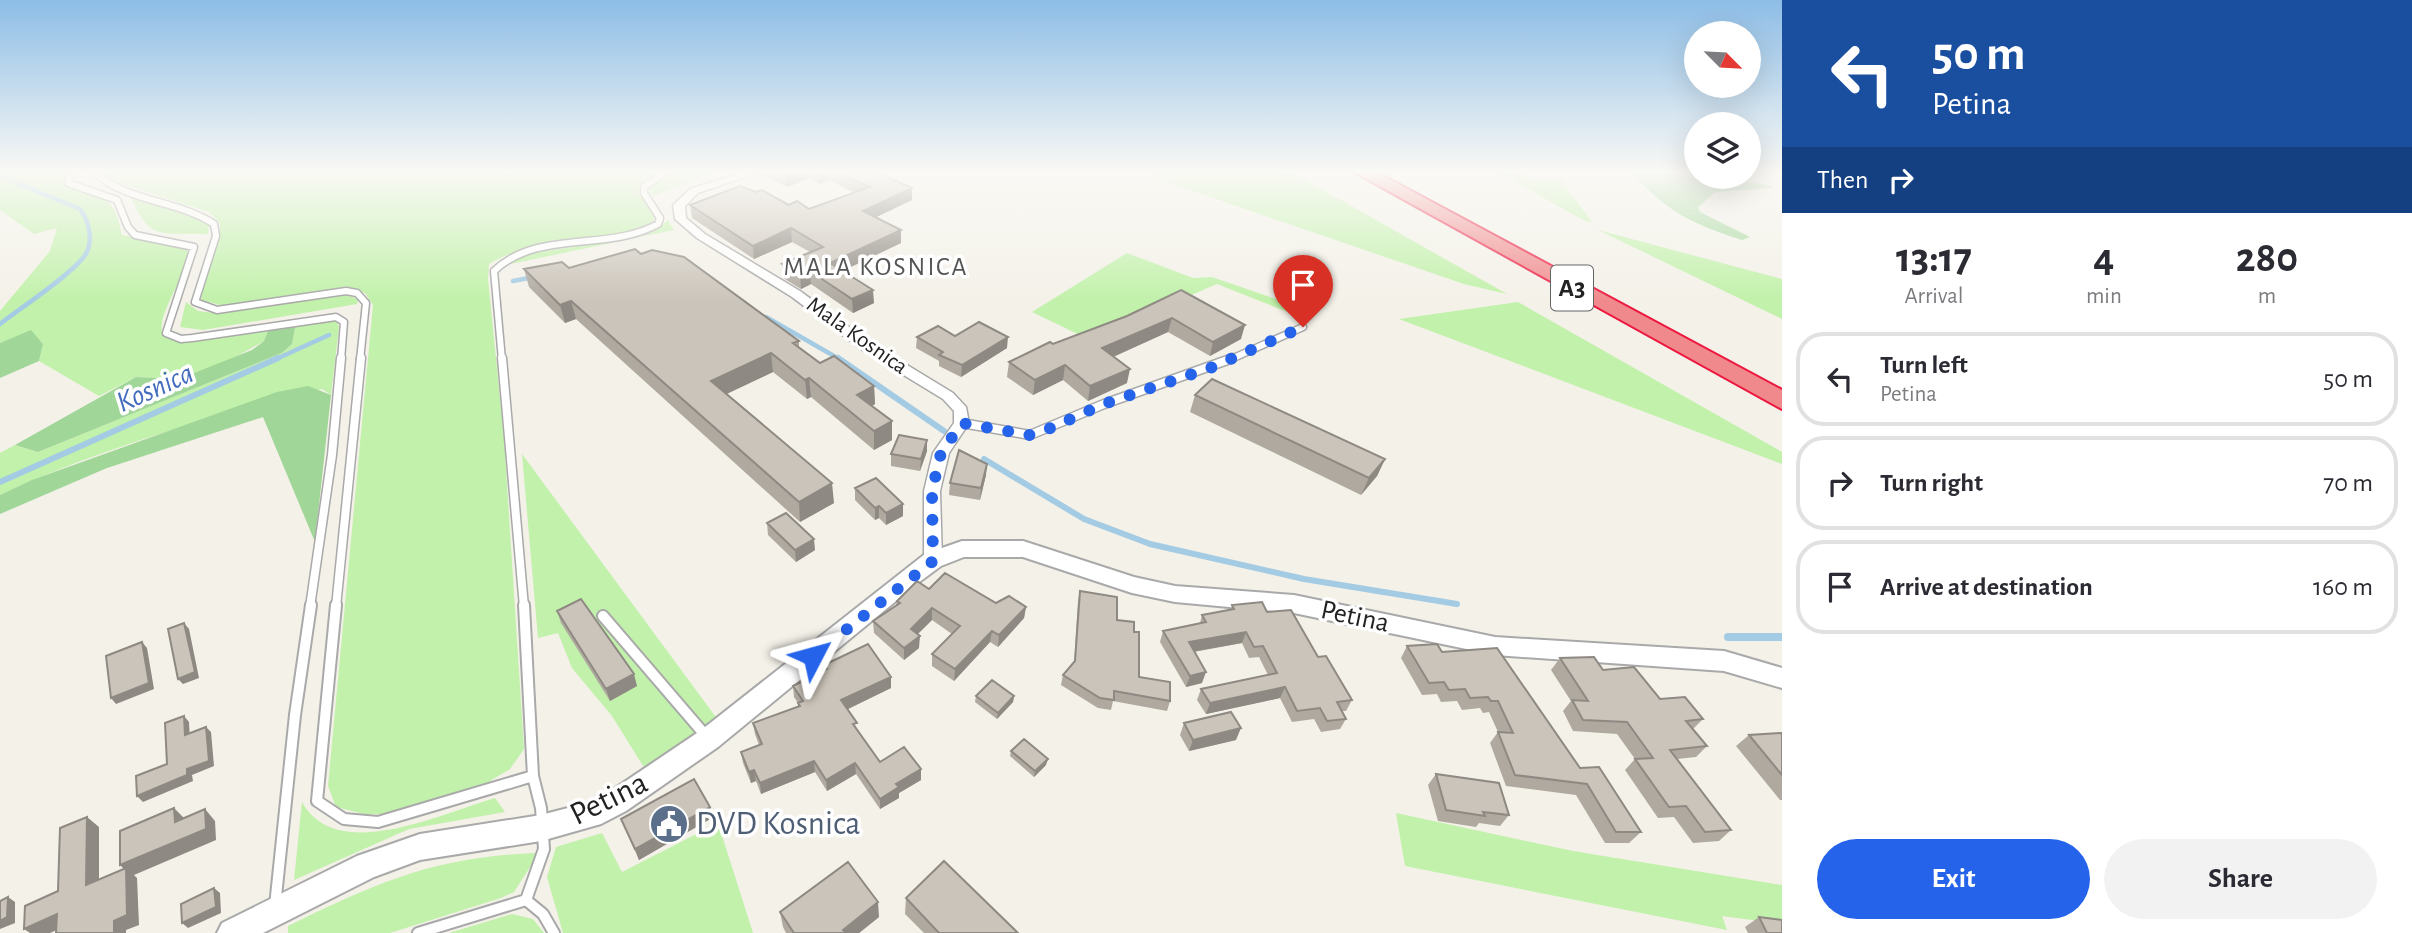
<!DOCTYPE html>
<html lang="en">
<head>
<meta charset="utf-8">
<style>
  :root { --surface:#fff; --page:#f2f2f3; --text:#2b2b33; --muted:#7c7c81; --line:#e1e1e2; --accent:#2563eb }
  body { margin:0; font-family:"Alegreya Sans",sans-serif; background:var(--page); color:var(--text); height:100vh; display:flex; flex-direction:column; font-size:26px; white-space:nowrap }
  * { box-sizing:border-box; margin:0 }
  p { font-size:23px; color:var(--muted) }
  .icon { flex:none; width:38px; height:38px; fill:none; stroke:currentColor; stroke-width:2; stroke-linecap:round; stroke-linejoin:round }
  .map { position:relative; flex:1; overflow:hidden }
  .sheet { display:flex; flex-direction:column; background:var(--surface); width:630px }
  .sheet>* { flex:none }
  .banner { background:#1a4fa0; color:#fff; overflow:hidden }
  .needle { width:46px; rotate:114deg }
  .buttons { position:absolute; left:1684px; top:21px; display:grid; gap:14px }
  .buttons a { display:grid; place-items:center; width:77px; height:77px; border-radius:50%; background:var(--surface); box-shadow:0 7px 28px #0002; font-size:35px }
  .pin { position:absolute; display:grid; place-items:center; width:60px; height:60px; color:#fff; margin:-72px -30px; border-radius:50% 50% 50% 0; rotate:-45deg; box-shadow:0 0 7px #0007 }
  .pin .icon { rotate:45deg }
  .me { position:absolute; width:77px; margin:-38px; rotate:51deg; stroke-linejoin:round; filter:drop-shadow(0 0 5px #0008) }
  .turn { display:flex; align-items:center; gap:24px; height:147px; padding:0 35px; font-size:32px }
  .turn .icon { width:91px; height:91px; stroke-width:2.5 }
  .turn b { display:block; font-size:49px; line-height:60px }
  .then { display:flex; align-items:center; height:66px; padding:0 35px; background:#0003; gap:14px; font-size:26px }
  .eta { display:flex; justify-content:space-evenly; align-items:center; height:119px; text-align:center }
  .eta b { font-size:42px; font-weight:700; line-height:49px }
  .button { display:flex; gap:14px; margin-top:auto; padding:14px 35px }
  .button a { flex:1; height:80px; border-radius:42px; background:var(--accent); color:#fff; font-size:28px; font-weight:700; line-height:80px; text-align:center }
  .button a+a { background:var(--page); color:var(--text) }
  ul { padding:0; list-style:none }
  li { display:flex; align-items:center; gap:21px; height:94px; margin:0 14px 10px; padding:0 21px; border:4px solid var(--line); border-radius:28px }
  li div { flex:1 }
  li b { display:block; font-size:26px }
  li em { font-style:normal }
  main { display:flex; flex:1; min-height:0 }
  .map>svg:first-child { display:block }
</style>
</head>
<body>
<main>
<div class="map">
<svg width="1782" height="933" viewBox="0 0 1782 933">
  <rect width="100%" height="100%" fill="#f3f1e8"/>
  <path fill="#c1f1aa" d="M0,172H68L63,183C100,197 114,192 122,235L186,246C195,270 151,316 164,337L178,340L270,326L264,341L228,361L179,379L136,377L99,396L39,361L43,344L31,331L0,343V311L50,251L57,228L34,234L0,210Z
    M99,172H660L639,186V194L655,216L650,226C599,247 537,235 489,264L488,279L504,438L524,749L510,769L485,784L384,814H364L336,807L328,786L373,305L365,293L354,289L224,306L201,300C204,273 220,250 220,223L209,212L110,180Z
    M671,172H714L653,196L649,187Z
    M1159,172L1293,173L1507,294L1464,284L1152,177Z
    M1497,172L1562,181L1592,222L1585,221Z
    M129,194L198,217L209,226L208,234C159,232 151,243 129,194Z
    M668,220L674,230L501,266L520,255L644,236L655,231Z
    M1598,230L1782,279V319Z
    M1127,253L1193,278L1212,277L1305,309L1295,315L1217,284L1088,339L1032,312Z
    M343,294L358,299L357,304L203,330L180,327L186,302L198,311L214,313Z
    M1518,302L1782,452V464L1399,319Z
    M330,320L337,322L339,327L331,395L322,389C213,416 103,447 0,495V453L15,445L38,452L282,353L292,344L296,323Z
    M522,454L718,720L645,769L612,716L572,668L558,633L538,638Z
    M495,798L505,812L409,829L294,880L302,802C336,865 443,813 495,798Z
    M1396,813L1573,851L1782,885V924L1722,916L1727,930L1405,866Z
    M718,823L753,933H563L547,877L556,847L602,833L622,872Z
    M539,853L514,892L501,898L390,933H288V926C378,882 437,856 539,853Z
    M512,914L533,919L544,933H449Z"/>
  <path fill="#a1d699" d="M1631,172C1665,172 1697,178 1731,182C1746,184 1760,180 1774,188L1715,192L1698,207L1700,212L1750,237L1742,240C1691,223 1668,213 1631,172Z
    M296,323L292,344L282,353L38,452L15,445L136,377L179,379L252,350L264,341L270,326Z
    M31,330L43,344L39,361L0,378V343Z
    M308,386L331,395L315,542L263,417L107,468L0,514V495L32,480L277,392Z"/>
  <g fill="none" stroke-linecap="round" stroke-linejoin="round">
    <path stroke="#a4cbe4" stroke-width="4.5" d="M0,176L80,209C90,222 95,245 82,259C65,279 22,307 0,324
      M513,281L534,277
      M766,317L841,360
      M274,360L329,335"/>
    <path stroke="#a4cbe4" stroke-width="6" d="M838,358L944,431
      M984,459L1084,519L1150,544L1304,579L1457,604
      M0,482L278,358"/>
    <path stroke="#a4cbe4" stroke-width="8" d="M1728,637H1782"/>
    <defs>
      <path id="service-far2" d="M71,172L68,183L117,200L128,227L135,235L194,247L166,333L181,339L192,338L336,317L344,322L341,360
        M94,172C126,202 178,200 214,224L216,236L195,302L217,310L346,291L357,293L366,303L360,360
        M502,360L494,271C538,229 608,252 658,224L660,218L644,193V187L665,172
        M1229,360L1303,327"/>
      <path id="service-far1" d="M502,358L524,607
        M962,423L1030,435L1104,404L1233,358
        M310,607L332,455L341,358
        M336,607L361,358"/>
      <path id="service" d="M336,605L317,801L344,819L378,822L533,776L524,605
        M603,616L706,736
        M526,900L544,849L541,808L533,776
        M275,906L295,715L311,605
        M418,933L526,900L543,914L554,933"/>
      <path id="minor" d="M744,172H759L698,193L685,206L686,218L705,234L800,291L871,343L953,393L966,407L969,423L949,453L940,491L942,560L939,565H927L924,560V491L933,453L954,423V411L943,399L861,349L792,297L697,238L675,219L673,205L690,189Z"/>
      <path id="tertiary" d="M962,541H1023L1134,577L1175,586L1294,595L1495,637L1724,651L1782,668V688L1724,671L1495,655L1294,613L1175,602L1132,593L1023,557H964L941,566L918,583L718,747L626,811L601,824L541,841L420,860L374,877L263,933H217L222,923L357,856L420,834L541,815L587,803L608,793L700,731L925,554Z"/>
      <path id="motorway" d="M1354,172H1376L1782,390V409Z"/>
    </defs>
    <use href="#service-far2" stroke="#a9a9a9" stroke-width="9"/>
    <use href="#service-far1" stroke="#a9a9a9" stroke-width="11"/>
    <use href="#service" stroke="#a9a9a9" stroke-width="14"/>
    <use href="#minor" stroke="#a9a9a9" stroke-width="3"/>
    <use href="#tertiary" stroke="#a9a9a9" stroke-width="4"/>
    <use href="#motorway" stroke="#ed1840" stroke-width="4"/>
    <use href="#service-far2" stroke="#fff" stroke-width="6"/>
    <use href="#service-far1" stroke="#fff" stroke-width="8"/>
    <use href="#service" stroke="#fff" stroke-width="10"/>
    <use href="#minor" fill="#fff" fill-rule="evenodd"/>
    <use href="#tertiary" fill="#fff" fill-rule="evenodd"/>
    <use href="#motorway" fill="#f0898c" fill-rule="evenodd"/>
  </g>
  <path fill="#afa9a0" d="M763,172H876L912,188V200L876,217L901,243L843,271L874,303L853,313L811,284L801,289L783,278L782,264L810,252L792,242L754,259L692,218L690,205H789L809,209L855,193L829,180L820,184L809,178L787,187L763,175Z
    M641,254L799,341V347L820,363L874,386L875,404L872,406L892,440L874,450L811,397L807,399L773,372L726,394L834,503L800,522L576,319L565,323L529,287L524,269L569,268Z
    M1181,290L1241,339L1210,356L1168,332L1114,356L1127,383L1088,401L1063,380L1033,395L1007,377L1009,362L1127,316Z
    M955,336L1007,348L961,377L939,366V361L916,348L917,337Z
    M1195,395L1385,459L1377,476L1361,495L1190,412Z
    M927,451L920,471L891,466V454Z
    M986,475L980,500L949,495L950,483Z
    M855,488L903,504V516L886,525L879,518L875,520L855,500Z
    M767,523L815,550L796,562L768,535Z
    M929,589L996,603L1026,607L1024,618L998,647L990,642L954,681L932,666V654L952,634L932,620L917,634L919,648L904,660L874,633L873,621L896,605L897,601Z
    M1080,591L1117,620L1134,632L1139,677L1170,701L1167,711L1113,701L1111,710L1098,708L1061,685L1063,675L1074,663L1078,601Z
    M1232,605L1267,612L1318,657L1352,700L1346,711H1342L1346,719L1340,729L1321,732L1314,719L1292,722L1280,698L1206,714L1197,700L1201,689L1268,675L1259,657L1249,658L1242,643L1194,652L1202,683L1186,687L1160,642L1163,631L1200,623L1202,615L1231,610Z
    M557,611L637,686L610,701L561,623Z
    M1407,646L1442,652L1580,768L1641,832L1629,843H1605L1576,795L1506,786L1490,743L1498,732L1489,712L1483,713L1480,708L1462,710L1457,701L1441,702L1437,694L1422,695L1401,658Z
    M1560,658L1603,670L1660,699L1703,719L1693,729L1707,746L1696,757L1677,759L1731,830L1719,841L1693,843L1674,817L1658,818L1625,770L1635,759L1617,734L1573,731L1563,711L1571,701L1551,670Z
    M824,665L891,688L847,709L857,729L880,762L921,780L899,793V798L880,809L856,774L827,791L815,772L761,794L756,781L751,783L743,763L741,752L759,745L755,734L753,723L798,706V703L794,697L793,686L824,671Z
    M976,696H1014L1013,702L997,719L975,702Z
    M1184,723L1236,740L1189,751L1180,735Z
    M1782,733V800H1780L1736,746L1749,735Z
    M1011,751L1046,765L1034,777L1010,756Z
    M1436,774L1509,815L1500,826L1479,823L1476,827L1438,821L1428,785Z
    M712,818L639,860L621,819Z
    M906,898L1018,933H924L905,914Z
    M780,912L879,917L859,933H786L783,927Z
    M1759,917L1782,933H1748L1745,927Z"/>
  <path fill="#8e8982" d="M793,172H808L809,178L787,187L786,174Z
    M819,172H828L829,180L820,184Z
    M912,188V200L864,223L863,211Z
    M791,228L792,242L754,259L753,246Z
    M901,230V243L831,276L830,263Z
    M810,271L811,284L801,289L800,275Z
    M873,290L874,303L853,313L852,299Z
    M571,301L576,319L565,323L560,305Z
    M1172,318L1168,332L1100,363L1102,348Z
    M1245,325L1241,339L1210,356L1213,342Z
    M1008,337L1007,348L961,377L962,365Z
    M771,353L773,372L714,400L711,381Z
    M1065,365L1063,380L1033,395L1035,380Z
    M1130,369L1127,383L1088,401L1090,386Z
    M809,378L811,397L807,399L805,380Z
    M874,386L875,404L858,414L857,395Z
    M892,421V440L874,450V431Z
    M927,440V451L920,471L921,459Z
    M1385,459L1377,476L1361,495L1369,478Z
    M987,464L986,475L980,500L981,488Z
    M832,483L834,503L800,522L799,502Z
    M903,504V516L886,525V513Z
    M879,506V518L875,520V508Z
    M814,539L815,550L796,562L795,550Z
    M1026,607L1024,618L998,647L999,635Z
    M932,608V620L911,641V629Z
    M184,623L189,629L199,678L183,684L178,679Z
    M992,631L990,642L954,681L955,669Z
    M1246,632L1242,643L1185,653L1189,642Z
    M920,636L919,648L904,660V648Z
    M142,642L147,648L154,689L116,704L111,698Z
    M1206,672L1202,683L1186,687L1190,676Z
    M634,674L637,686L610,701L606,689Z
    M891,677V688L842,712L841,700Z
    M1285,687L1280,698L1206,714L1210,703Z
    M1014,696L1013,702L997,719L998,713Z
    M184,716L189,722L190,741L185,735Z
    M206,727L211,732L214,766L192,775L193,781L143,802L137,796L187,769Z
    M1241,728L1236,740L1189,751L1193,740Z
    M1048,759L1046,765L1034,777L1035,771Z
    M814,761L815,772L761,794L760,783Z
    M855,763L856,774L827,791L826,780Z
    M921,769V780L899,793V798L880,809V799L896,784Z
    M754,770L756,781L751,783L749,772Z
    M710,807L712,818L639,860L635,849Z
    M174,808L185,819L175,822Z
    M205,809L215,821L216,840L134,875L137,878L139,925L126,930V933H114V921L126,871L120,865Z
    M87,817L99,827V895L86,885Z
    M214,888L220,893L221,913L188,928L182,923Z
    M8,897L15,902V923L0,929V921Z
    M878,902L879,917L859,933H843V930Z
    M57,914L70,924L50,933H30L24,929Z"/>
  <path fill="#cbc4ba" stroke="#8e8982" stroke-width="2" d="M780,172H793L786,174Z
    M836,172H876L912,188L863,211L901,230L830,263L873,290L852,299L810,271L800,275L782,264L823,247L791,228L753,246L690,205L740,186L756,192L762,190L789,205L797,201L809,209L870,187Z
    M635,249L641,254L652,250L684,257L799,341L793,343L820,363L834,356L874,386L857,395L892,421L874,431L809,378L805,380L771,353L711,381L832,483L799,502L571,301L560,305L524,269L562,262L569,268Z
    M1181,290L1245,325L1213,342L1172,318L1102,348L1130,369L1090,386L1065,365L1035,380L1009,362L1050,342L1053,344L1127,316Z
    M979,322L1008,337L962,365L939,355L943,352L917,337L938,326L955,336Z
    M1212,379L1385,459L1369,478L1195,395Z
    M899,435L927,440L921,459L891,454Z
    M959,450L987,464L981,488L950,483Z
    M876,478L903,504L886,513L879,506L875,508L855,488Z
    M786,513L814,539L795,550L767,523Z
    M945,573L996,603L1009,596L1026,607L999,635L992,631L955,669L932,654L960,626L932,608L911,629L920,636L904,648L873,621L900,603L897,601L917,581L929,589Z
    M1080,591L1117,597V620L1134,622V632H1139V677L1170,682V701L1114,691V700L1100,698L1063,675L1075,661Z
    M581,599L634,674L606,689L557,611Z
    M1262,602L1267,612L1291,610L1318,657L1326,656L1352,700L1337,702L1346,719L1327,721L1320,708L1297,711L1285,687L1210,703L1201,689L1277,673L1263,646L1254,647L1246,632L1189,642L1206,672L1190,676L1163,631L1206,622L1202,615L1234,609L1232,605Z
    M184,623L195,672L178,679L168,629Z
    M142,642L149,683L111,698L106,656Z
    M868,644L891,677L841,700L857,723L853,724L880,762L904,747L921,769L896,784L899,787L880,799L855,763L826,780L814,761L760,783L754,770L749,772L741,752L762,744L753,723L800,706L798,703L803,701L793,686L827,669L824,665Z
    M1437,644L1442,652L1497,648L1580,768L1599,767L1641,832H1616L1587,784L1515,775L1498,732L1513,733L1498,701H1491L1488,697L1470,698L1465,689L1449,690L1444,682L1429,683L1407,646Z
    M1594,657L1603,670L1634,667L1660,699L1685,697L1703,719L1686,721L1707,746L1670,750L1731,830L1705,832L1686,806L1669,807L1635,759L1653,758L1627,722L1583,720L1572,700L1588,701L1560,658Z
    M992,680L1014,696L998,713L976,696Z
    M1231,712L1241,728L1193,740L1184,723Z
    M184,716L185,735L206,727L209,761L187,769V775L137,796L136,776L167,764L165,723Z
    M1782,733V775L1749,735Z
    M1024,739L1048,759L1035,771L1011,751Z
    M1436,774L1499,783L1509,815L1483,812L1485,816L1446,810Z
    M694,779L710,807L635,849L621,819Z
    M174,808L175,822L205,809L206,829L120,865V831Z
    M87,817L86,885L126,868L127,915L114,921V933H56L57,914L24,929L25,906L58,891L60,828Z
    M944,861L1018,933H939L906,898Z
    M848,862L878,902L843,930L846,933H794L780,912Z
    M214,888L216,907L182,923L181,904Z
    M8,897L7,917L0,921V901Z
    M1759,917L1782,920V933H1767Z"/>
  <linearGradient id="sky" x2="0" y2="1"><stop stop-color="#8dbde6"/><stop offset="0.57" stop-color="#faf9f5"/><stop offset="1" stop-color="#faf9f5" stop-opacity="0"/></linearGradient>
  <rect width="1782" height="302" fill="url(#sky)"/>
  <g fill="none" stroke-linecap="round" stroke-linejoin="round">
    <path stroke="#2563eb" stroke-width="12" stroke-dasharray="0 21.6" d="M813,656L933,561L932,491L941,453L962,423L1030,435L1044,431L1104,404L1210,368L1303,327"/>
  </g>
  <defs>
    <symbol id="civic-disc" viewBox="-11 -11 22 22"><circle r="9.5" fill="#5c6f8a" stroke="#fff"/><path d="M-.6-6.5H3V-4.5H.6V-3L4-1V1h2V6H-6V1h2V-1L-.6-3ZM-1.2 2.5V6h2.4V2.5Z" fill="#fff"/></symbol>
  </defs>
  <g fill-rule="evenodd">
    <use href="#civic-disc" x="647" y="802" width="44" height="44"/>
  </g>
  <g text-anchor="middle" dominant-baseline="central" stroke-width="7" stroke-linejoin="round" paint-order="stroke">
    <g font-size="23" fill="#222" stroke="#fff">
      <text transform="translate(857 336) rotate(35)">Mala Kosnica</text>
    </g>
    <g font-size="26" letter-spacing="2" fill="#555" stroke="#fff">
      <text x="876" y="267">MALA KOSNICA</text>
    </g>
    <rect fill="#fff" stroke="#646464" stroke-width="2" x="1551" y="265.5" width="42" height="45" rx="5"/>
    <g font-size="26" font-weight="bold" fill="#222">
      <text x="1572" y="288">A3</text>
    </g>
    <g font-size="28" fill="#222" stroke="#fff">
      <text transform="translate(1355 617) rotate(12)">Petina</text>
    </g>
    <g font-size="30" font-style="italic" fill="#436cbd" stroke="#fff">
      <text transform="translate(155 388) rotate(-24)">Kosnica</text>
    </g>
    <g font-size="33" fill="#222" stroke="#fff">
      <text transform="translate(609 799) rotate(-26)">Petina</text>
    </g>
    <g font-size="33" fill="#4e5e75" stroke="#fff" text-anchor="start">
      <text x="696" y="824">DVD Kosnica</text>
    </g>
  </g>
</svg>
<div class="buttons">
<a><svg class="needle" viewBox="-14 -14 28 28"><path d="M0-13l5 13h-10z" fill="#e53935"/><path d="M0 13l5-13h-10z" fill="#7c7c81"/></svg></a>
<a><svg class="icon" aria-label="layers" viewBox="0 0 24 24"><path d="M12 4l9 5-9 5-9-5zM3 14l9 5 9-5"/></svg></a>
</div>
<div class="pin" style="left:1303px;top:327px;background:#d93025"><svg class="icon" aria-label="arrive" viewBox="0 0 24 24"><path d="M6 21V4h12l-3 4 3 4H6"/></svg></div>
<svg class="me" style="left:813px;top:656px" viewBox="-20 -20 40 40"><path d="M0-17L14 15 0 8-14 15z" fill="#2563eb" stroke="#fff" stroke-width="4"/></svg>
</div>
<section class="sheet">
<div class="banner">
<div class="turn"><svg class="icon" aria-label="left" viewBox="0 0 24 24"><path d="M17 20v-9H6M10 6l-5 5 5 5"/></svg><div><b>50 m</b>Petina</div></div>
<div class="then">Then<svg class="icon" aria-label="right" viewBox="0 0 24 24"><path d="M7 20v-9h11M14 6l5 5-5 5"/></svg></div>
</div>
<div class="eta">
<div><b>13:17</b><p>Arrival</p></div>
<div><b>4</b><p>min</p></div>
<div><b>280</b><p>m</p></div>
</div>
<ul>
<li><svg class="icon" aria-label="left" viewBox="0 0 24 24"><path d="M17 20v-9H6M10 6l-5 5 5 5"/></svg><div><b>Turn left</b><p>Petina</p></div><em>50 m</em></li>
<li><svg class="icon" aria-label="right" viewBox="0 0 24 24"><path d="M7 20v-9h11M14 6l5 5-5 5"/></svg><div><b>Turn right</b></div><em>70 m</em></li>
<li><svg class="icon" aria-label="arrive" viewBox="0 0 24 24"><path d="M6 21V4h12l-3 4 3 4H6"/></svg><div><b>Arrive at destination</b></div><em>160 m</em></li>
</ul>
<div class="button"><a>Exit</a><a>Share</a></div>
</section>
</main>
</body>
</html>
